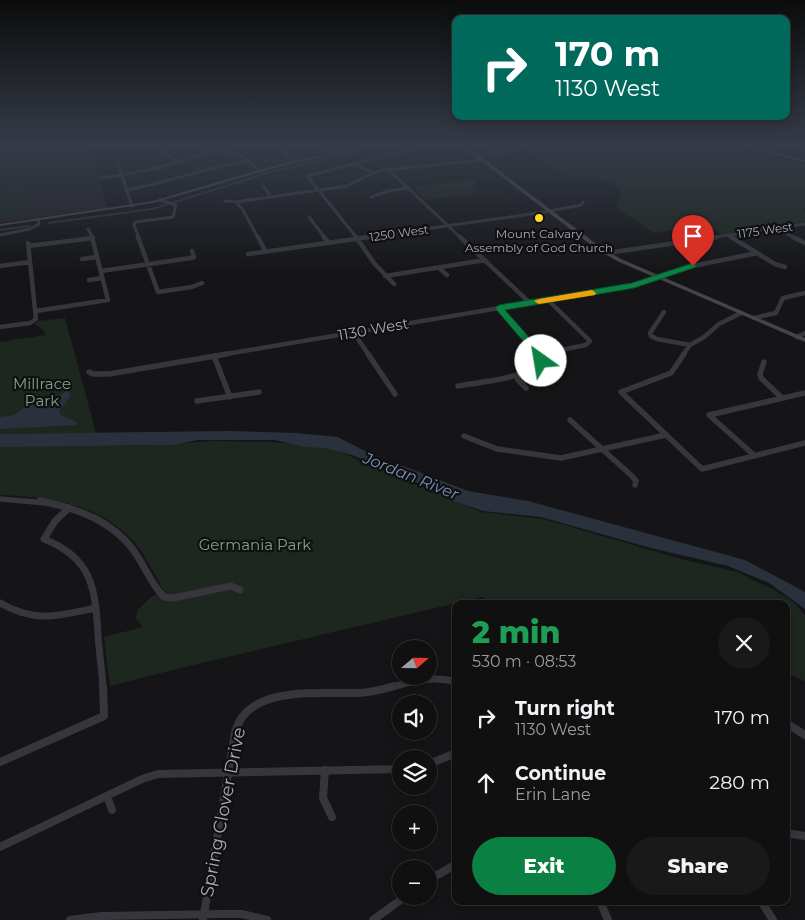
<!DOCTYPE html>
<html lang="en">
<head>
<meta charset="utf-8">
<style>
  :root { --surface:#101011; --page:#19191a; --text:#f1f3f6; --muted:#9c9d9f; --line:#303031; --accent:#0b8043 }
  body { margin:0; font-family:Montserrat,sans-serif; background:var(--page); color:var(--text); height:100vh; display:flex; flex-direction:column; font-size:19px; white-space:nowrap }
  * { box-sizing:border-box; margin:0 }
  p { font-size:16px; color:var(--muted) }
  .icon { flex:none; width:28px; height:28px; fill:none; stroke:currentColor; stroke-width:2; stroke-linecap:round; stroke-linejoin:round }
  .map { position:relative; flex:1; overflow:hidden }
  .drawer { position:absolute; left:452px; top:600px; width:338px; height:305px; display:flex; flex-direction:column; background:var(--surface); border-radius:10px; box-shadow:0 2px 12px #0003,0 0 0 1px var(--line) }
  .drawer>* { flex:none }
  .top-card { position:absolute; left:452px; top:15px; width:338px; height:105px; border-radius:10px; box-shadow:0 2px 12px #0003,0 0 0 1px var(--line); background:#00695c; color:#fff; overflow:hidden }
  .needle { width:32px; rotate:70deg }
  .fabs { position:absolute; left:392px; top:640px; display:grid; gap:10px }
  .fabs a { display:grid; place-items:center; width:45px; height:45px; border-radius:50%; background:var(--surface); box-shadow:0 2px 12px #0003,0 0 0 1px var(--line); font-size:25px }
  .pin { position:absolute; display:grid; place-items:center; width:42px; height:42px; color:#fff; margin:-51px -21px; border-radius:50% 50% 50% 0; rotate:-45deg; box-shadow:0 0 5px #0007 }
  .pin .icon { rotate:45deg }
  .me { position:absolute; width:55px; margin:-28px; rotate:328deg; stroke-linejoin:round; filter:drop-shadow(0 0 4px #0008) }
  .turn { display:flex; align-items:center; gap:18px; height:105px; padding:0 20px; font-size:22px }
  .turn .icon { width:65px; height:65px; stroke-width:2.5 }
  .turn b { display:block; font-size:35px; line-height:42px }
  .round { display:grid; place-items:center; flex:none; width:52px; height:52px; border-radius:26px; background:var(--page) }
  .summary { display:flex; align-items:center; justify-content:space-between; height:85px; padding:0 20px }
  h1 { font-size:30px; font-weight:800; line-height:38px; color:#1e9e55 }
  .button { display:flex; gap:10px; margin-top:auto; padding:10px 20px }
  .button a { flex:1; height:58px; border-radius:30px; background:var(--accent); color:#fff; font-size:20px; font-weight:800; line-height:58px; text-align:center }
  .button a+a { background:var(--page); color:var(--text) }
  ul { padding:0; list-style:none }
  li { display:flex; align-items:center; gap:15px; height:65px; padding:0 20px }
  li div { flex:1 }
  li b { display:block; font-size:19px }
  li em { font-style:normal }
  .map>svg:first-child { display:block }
</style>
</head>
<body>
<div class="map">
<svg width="805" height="920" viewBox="0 0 805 920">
  <rect width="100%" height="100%" fill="#151517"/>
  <path fill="#222124" d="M0,144H88L107,208L0,223Z"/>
  <path fill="#1d261f" d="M518,144H726L805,163V208L800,209L805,212V222L723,235L707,225L654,233L617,208L621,189C602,177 591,176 570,179Z
    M472,179L478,180L475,184L478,194L426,200L413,187Z
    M22,184L23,195H28L29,198L25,199L27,211L30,210V214L0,218V200L8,199V185Z
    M65,318L96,433L0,434V342L46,335L42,329L34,324L39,321Z
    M210,441L269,442L326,446L481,512L544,519L681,559L737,572L774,590L794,602L805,615V681L786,673V604H495L482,597L181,668L110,686L104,637L143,627L136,619L137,611L151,597L164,591C155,575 146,556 134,542C99,503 49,497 0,495V446H142Z"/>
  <path fill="#2a313c" d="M67,390L70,393V397L59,411L62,416L77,422V425L0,429V417L14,415L31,403H52Z
    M229,431L296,433L338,437L384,461L406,467L468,491L528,501L745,560L805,592V609L769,583L728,566L651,548L541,517L483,511L454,501L399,474L352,455L325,448L305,447L275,440H197L174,445L0,447V434Z"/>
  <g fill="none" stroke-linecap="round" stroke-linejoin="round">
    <path fill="#2a313c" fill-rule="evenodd" d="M382,144H389L272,173L152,210L49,224L47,223L49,222L152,208L270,171Z
      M29,225L31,226L30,227L0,231V229Z"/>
    <path stroke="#36363c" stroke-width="3" d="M158,144L163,151L179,163
      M196,144L206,149L239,154L260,171
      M278,144L288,157L297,161
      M319,144L332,154
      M787,144L805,149
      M475,155L522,149
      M117,160L132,206
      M353,163L373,173
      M389,170L461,238
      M100,178C144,172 184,164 224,144
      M263,186L271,197
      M126,190C167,183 206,167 248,161
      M371,197L388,191L409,188
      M225,201L236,202L347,186L373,173L384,170L482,160
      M236,202L243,210L258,238
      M309,217L325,238
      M775,228L795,238
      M88,229L93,238
      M0,235L30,229L39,224L38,220
      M728,235L733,238
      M139,238L134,225L135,222L173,217L176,205L160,200
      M357,238L307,176L411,149
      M360,238L545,212L581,205L583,202
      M708,238L805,224"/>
    <path stroke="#36363c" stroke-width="4.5" d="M138,237L158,292L192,287L202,283
      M258,237L266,252
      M324,237L329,243
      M356,237L374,263L394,284
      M460,237L530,303
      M731,237L775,264L785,267
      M793,237L805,243
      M28,246L93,238
      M607,253L717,237
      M248,254L369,237
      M82,259L97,257
      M0,266L30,262
      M439,268L447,275
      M101,271L191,258L194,257L192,251
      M385,276L485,260
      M89,280L102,278
      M548,300L590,341L586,345L556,351
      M499,308L539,355
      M36,311L108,300L92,237
      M664,312L650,333L651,336L657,339L690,345
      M754,318L776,313L783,298L805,293
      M0,327L30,323L36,319L28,243
      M353,332L369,355
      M797,337L805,333
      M220,355L630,286L693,266L757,253
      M683,355L690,345L704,337L719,324L741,313"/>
    <path stroke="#36363c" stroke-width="5.5" d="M368,354L395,394
      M684,354L671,373L621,392L702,469L805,443
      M214,356L230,397
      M764,362L760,374L761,378L782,398
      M89,372L93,374H109L227,354
      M517,376L518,380L526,388
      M458,386C486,381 518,380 541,363L539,354
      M197,401L259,392
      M709,415L805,393
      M709,415L755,456
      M570,420L633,477L636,481L635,485
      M464,436L497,449L561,458L666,435
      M0,499L47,503"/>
    <path stroke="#36363c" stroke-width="7" d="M40,501C77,508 114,521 136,554C146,569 152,585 164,597L173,598L231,586L240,590
      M69,508L55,521L44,539C92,558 95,587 98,634C99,652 102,670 103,688
      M0,603C35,623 58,616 95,608
      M389,688C412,681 433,675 456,682"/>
    <path stroke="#36363c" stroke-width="8" d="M786,723L805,735
      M0,762L104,716L103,686
      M429,764L456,753
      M325,770L323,798L332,817
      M107,796L112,810
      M786,833L805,836
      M0,847L142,779L158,774L401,769
      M429,880L456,864
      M600,901L608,920
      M761,901L773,920
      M70,920L101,916L223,914H242L267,920
      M203,920L235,733C246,685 319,694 356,693C369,693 381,690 394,686
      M373,920L406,896"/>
    <path fill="#44444d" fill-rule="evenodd" d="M369,144H378L279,167L153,203L0,226V224L153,201L276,165Z
      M459,144H464L599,246L621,259L805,338V342L617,261L595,248Z"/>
    <path fill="#51525c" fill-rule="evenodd" d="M734,144H743L805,160V162Z"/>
  </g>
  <linearGradient id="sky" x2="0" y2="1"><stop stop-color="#0c0c0d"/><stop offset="0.53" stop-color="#353b47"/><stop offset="1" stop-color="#353b47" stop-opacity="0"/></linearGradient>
  <rect width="805" height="273" fill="url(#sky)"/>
  <path fill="#0b8043" stroke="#07532c" d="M693,263L697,266L696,267L634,288L505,310L544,354L546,361L541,364L538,363L535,355L495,308L499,305L632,283Z"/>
  <path fill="#f59e0b" d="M592,290L596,293L595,295L539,304L534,301L539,299Z"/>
  <circle fill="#ffdb25" stroke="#101012" stroke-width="2" cx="539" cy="218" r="5"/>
  <g text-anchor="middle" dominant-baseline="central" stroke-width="4.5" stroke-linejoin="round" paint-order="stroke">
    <g font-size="12" fill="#a6a8b8" stroke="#101012">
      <text transform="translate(765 230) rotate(-8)">1175 West</text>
      <text transform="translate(399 233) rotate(-8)">1250 West</text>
    </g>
    <g font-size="12" fill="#a6a8b8" stroke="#101012">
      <text x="539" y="233">Mount Calvary<tspan x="539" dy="14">Assembly of God Church</tspan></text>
    </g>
    <g font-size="15" fill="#a6a8b8" stroke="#101012">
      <text transform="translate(373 329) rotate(-10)">1130 West</text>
    </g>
    <g font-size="15" fill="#7ba585" stroke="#101012">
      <text x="42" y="383">Millrace<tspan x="42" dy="17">Park</tspan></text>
      <text x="255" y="544">Germania Park</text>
    </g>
    <g font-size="16" font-style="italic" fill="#7a90b6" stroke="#101012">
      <text transform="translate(411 476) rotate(22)">Jordan River</text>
    </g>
    <g font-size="18" fill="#a6a8b8" stroke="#101012">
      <text transform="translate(223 812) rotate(-79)">Spring Clover Drive</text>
    </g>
  </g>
</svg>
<div class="fabs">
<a><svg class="needle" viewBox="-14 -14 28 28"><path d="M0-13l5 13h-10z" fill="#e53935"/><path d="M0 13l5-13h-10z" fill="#9c9d9f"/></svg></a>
<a><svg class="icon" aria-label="sound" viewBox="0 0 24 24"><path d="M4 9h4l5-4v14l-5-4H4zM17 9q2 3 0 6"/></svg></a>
<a><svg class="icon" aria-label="layers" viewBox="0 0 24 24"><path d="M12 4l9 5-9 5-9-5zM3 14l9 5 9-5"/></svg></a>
<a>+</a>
<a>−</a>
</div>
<div class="pin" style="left:693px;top:266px;background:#d93025"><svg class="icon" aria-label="arrive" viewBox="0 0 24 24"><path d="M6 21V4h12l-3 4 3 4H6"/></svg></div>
<svg class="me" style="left:541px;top:361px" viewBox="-20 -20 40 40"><circle r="19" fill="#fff"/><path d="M0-13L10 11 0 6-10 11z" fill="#0b8043"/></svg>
<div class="top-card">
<div class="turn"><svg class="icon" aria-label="right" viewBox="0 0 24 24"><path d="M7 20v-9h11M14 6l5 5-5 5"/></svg><div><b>170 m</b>1130 West</div></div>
</div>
<section class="drawer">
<div class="summary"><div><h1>2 min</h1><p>530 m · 08:53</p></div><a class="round"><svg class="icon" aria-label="close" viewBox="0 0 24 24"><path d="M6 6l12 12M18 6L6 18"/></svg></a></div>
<ul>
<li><svg class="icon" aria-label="right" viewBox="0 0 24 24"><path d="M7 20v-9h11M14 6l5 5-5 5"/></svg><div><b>Turn right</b><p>1130 West</p></div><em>170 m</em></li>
<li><svg class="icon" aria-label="ahead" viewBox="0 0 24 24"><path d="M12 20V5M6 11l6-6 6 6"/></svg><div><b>Continue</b><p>Erin Lane</p></div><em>280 m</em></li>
</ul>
<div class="button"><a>Exit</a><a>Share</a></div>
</section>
</div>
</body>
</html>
